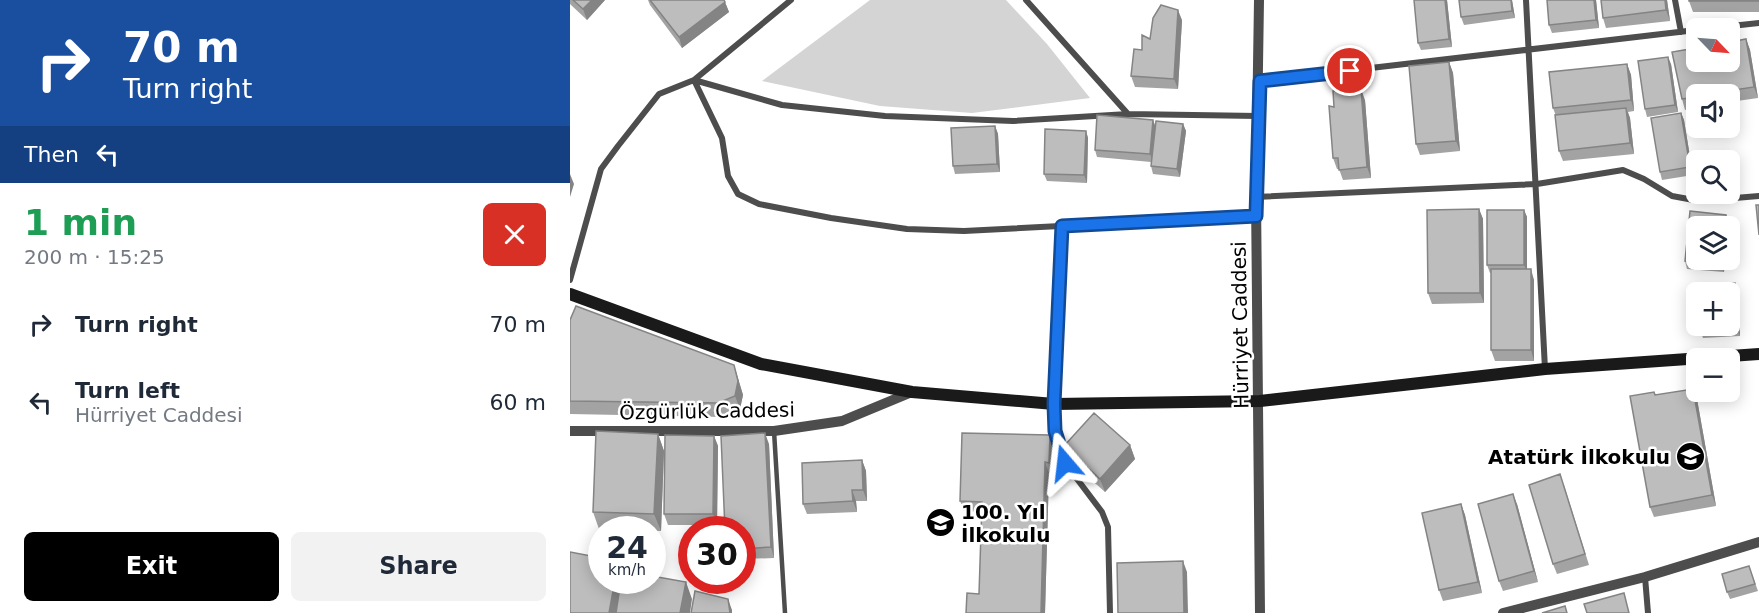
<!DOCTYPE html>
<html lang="en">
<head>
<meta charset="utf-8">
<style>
  :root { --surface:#fff; --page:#f2f2f3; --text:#1f2937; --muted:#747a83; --accent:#000 }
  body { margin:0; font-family:"DejaVu Sans",sans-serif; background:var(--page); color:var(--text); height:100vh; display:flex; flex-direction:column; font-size:22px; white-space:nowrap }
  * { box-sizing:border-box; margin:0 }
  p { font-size:20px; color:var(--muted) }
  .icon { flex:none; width:33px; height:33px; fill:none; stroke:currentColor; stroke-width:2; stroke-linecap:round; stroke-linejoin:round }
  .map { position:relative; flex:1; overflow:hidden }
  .sheet { display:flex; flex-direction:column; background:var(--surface); width:570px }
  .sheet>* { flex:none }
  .hud { background:#1a4fa0; color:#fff; overflow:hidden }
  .needle { width:39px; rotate:115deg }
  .fabs { position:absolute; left:1116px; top:18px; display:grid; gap:12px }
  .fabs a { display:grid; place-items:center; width:54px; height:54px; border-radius:9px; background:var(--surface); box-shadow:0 3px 15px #0003; font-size:30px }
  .speed { position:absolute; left:18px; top:516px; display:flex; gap:12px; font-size:30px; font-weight:700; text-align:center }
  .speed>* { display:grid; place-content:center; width:78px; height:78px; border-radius:50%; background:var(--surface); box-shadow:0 3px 15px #0003; line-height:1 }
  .speed small { font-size:15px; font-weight:400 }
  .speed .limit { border:9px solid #d22; background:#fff; color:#111 }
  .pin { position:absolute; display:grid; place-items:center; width:51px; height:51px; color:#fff; margin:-26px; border:3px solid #fff; border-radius:50%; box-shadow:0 2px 6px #0007 }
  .me { position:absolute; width:66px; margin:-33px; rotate:343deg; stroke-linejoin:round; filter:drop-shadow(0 0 4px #0008) }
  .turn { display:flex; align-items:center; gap:21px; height:126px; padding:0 24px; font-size:27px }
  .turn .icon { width:78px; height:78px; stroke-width:2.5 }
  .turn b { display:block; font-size:42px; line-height:51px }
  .then { display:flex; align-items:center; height:57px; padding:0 24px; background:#0003; gap:12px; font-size:22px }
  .round { display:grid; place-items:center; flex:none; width:63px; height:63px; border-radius:9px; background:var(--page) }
  .head { display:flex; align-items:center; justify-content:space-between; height:102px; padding:0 24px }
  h1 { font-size:36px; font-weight:800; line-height:45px; color:#1e9e55 }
  .button { display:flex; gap:12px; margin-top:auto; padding:12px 24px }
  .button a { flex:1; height:69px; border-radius:9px; background:var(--accent); color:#fff; font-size:24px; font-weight:800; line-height:69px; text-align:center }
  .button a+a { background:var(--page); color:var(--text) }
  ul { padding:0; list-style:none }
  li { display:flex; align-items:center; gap:18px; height:78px; padding:0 24px }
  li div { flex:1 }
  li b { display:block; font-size:22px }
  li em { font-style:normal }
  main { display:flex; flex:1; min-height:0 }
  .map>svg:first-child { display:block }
</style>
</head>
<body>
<main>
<section class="sheet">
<div class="hud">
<div class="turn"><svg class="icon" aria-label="right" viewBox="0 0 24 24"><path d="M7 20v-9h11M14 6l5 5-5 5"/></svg><div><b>70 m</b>Turn right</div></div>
<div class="then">Then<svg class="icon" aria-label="left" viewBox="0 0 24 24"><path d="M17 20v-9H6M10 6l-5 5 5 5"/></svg></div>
</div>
<div class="head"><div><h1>1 min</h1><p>200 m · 15:25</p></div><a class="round" style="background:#d93025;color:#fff"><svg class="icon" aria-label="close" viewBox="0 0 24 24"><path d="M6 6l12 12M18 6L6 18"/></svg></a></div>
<ul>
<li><svg class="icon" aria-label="right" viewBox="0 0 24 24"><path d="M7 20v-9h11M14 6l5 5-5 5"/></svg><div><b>Turn right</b></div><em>70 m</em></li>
<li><svg class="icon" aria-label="left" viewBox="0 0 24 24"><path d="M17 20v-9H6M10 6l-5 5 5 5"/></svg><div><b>Turn left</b><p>Hürriyet Caddesi</p></div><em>60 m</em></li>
</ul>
<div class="button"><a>Exit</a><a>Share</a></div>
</section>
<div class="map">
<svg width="1189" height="613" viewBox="0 0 1189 613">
  <rect width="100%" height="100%" fill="#fff"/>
  <path fill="#d4d4d4" d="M300,0H436L477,44L520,98L402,113L310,106L192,81Z"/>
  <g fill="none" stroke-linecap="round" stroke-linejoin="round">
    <path stroke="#4d4d4d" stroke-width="4.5" d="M484,404L492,227
      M204,431L215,613"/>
    <path stroke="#4d4d4d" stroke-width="6" d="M456,0L558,114
      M956,0L975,369
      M1105,0L1111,32
      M1143,28L1189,23
      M124,80L152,138L158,176L168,194L189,204L261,218L337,229L394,231L686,216
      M124,80L212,105L315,116L443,121L558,114L688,116
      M690,81L1126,30
      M686,197L967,184L1053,170L1074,179L1102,196L1129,201L1189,196
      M0,280L31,169L48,146L89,94L124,80L221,0
      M484,404L485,431L495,463L532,512L538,527L540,613
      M1075,577L1078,613"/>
    <path stroke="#4d4d4d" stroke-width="10" d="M689,0L686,197L690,613
      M0,431H204L272,421L342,392
      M933,613L1075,577L1189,542"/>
    <path stroke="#1a1a1a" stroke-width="12" d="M0,294L191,364L342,392L484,404L690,401L975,369L1189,354"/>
  </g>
  <path fill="#a3a3a3" d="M0,0H35L17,20L0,4Z
    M78,0H154L159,12L112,48L80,5Z
    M877,0L882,47L851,50L848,43Z
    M889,0H942L945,18L894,25L891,17Z
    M977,0H1026L1029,28L982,33L979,25Z
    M1031,0H1097L1100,21L1036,28L1033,18Z
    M1189,0V12H1123L1119,1Z
    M612,20L608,89L565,87L561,76L572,50L580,39Z
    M1176,39L1180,50L1188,98L1160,102V94H1126V108L1115,110L1112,99Z
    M879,62L883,73L890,151L850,155L846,144Z
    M1057,64L1061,75L1064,111L1058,112L1060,118L1064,154L993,161L989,151L986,116L983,108Z
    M1101,64L1108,112L1077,117L1075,109Z
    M795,100L801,178L773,180L769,169H767L763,158L764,107Z
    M1111,113L1114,120L1123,175L1092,180L1090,172Z
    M583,120L585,126L613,124L616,131L610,177L583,174L581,166V162L527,157L525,150Z
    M425,126L428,134L430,172L385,174L383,166Z
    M516,131L518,138L517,183L477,181L474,174Z
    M909,209L913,219L914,303L862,304L858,293Z
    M954,210L957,217V269L964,280V361H925L921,350V273H920L917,265Z
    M1156,215L1159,223L1126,260H1155L1154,272L1117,269L1115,261Z
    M1165,283L1168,291L1170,336L1133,338L1130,330Z
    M0,320L164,365L173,395L170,409L153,417L0,414Z
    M1123,389L1127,399L1146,506L1084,517L1080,507L1086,395Z
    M88,434L94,451L91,531H82V530L29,529L23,512Z
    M480,435L483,446V473H479L475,613H396L409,594L412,512L394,511L390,501Z
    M144,436L148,446L147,525H98L94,514Z
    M199,444L204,558L172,559V530Z
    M560,445L565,459L535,492L499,460L494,446Z
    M292,460L296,471L297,501H286L287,512L237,514L233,504Z
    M994,485L1019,565L987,574L983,564Z
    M891,504L895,515L912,593L873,601L869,590Z
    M947,504L968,582L933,591L929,581Z
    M1179,566L1188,591L1160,599L1157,592Z"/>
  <path fill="#848484" d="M22,0H35L17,20L13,9Z
    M875,0H877L882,47L879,39Z
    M941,0H942L945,18L942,11Z
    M1024,0H1026L1029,28L1026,20Z
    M1095,0H1097L1100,21L1096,10Z
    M155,2L159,12L112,48L109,37Z
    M608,10L612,20L608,89L604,79Z
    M1176,39L1180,50L1188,98L1184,87Z
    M1098,57L1101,64L1108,112L1105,105Z
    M879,62L883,73L890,151L886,141Z
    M1057,64L1061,75L1064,111L1061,100Z
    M791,89L795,100L801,178L797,167Z
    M1056,108L1060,118L1064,154L1060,143Z
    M1111,113L1114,120L1123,175L1120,167Z
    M583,120L586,128L583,162L580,154Z
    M613,124L616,131L610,177L607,169Z
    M425,126L428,134L430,172L427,164Z
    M516,131L518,138L517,183L514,175Z
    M0,174L4,184L0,197Z
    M909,209L913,219L914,303L910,293Z
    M954,210L957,217V272L954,265Z
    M1156,215L1159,223V226H1155Z
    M1151,260H1155L1154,272L1151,265Z
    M961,269L964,280V361L961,350Z
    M1165,283L1168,291L1170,336L1167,329Z
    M164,365L173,395L170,409L165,396Z
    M1123,389L1127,399L1146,506L1142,495Z
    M195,433L199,444L204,558L201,547Z
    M88,434L94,451L91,531L84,514Z
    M480,435L483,446V473L479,463Z
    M144,436L148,446L147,525L143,514Z
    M560,445L565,459L535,492L530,479Z
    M292,460L296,471L297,501L293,490Z
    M475,462L479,473L475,613H471Z
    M282,490L286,501L287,512L283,501Z
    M943,494L947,504L968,582L964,571Z
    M891,504L895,515L912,593L908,582Z
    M613,561L617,572L618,613H614Z
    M45,580H54L48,613H39Z
    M116,582L122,599L120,613H110Z
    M158,599L162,610V613H160Z"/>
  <path fill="#bdbdbd" stroke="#848484" stroke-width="1.5" d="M3,0H22L13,9Z
    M80,0H154L155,2L109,37Z
    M844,0H875L879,39L848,43Z
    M889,0H941L942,11L891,17Z
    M977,0H1024L1026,20L979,25Z
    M1031,0H1095L1096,10L1033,18Z
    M1119,0H1189V1H1119Z
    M591,5L608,10L604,79L561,76L564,49L572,50V35L580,39L583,18Z
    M1176,39L1184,87L1139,94H1126V97L1112,99L1102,52L1126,48V62H1160V42Z
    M1098,57L1105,105L1075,109L1068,61Z
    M879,62L886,141L846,144L839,66Z
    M1057,64L1061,100L983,108L979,72Z
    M791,89L797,167L769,170L768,158H763L759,106L764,107L763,91Z
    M1056,108L1060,143L989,151L985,115Z
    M1111,113L1120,167L1090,172L1081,118Z
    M527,115L583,120L580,154L525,150Z
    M586,121L613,124L607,169L581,166Z
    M425,126L427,164L383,166L381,128Z
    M475,129L516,131L514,175L474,174Z
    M1186,205H1189V235Z
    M909,209L910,293H858L857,210Z
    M917,210H954V265H917Z
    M1120,211L1156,215L1155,226H1126V260H1151V265L1115,261Z
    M921,269H961V350H921Z
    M1165,283L1167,329L1130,330V326H1160V292H1129V285Z
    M6,306L164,365L168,381L165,396L148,403L0,401V320Z
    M1123,389L1142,495L1080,507L1060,396L1084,392L1085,395Z
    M524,413L560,445L530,479L494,446Z
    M26,431L88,434L84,514L23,512Z
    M195,433L201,547L172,549V530H155L151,436Z
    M392,433L480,435L479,463L475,462L471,613H396L397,593L409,594L412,502L390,501Z
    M95,435L144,436L143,514H94Z
    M292,460L293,490H282L283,501L233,504L232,463Z
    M990,474L1015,554L983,564L959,485Z
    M943,494L964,571L929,581L908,504Z
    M891,504L908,582L869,590L852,513Z
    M0,552L32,558V580H45L39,613H0Z
    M613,561L614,613H548L547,563Z
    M1179,566L1185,584L1157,592L1152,574Z
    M82,576L116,582L110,613H46L51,580H82Z
    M125,591L158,599L160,613H121Z
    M1054,593L1059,613H1017L1014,604Z
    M995,606L997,613H972Z"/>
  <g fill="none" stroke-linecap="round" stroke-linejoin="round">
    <defs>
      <path id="route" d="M495,463L485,431L484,404L492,226L686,216L690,81L780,71"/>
    </defs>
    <use href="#route" stroke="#114b97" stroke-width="15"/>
    <use href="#route" stroke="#1a73e8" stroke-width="10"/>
  </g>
  <defs>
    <symbol id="school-disc" viewBox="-11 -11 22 22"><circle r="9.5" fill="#000" stroke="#fff"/><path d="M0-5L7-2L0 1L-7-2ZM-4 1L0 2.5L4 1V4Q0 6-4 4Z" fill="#fff"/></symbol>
  </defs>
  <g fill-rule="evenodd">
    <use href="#school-disc" x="1104" y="440" width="33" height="33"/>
    <use href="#school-disc" x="354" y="506" width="33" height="33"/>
  </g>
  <g text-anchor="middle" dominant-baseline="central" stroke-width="5" stroke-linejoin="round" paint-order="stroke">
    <g font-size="20" fill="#000" stroke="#fff">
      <text transform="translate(670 325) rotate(-91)">Hürriyet Caddesi</text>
      <text transform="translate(137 411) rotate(-1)">Özgürlük Caddesi</text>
    </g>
    <g font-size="20" font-weight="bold" fill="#000" stroke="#fff" text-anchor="end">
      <text x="1100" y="457">Atatürk İlkokulu</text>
      <text x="391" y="512" text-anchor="start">100. Yıl<tspan x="391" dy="23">İlkokulu</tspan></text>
    </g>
  </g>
</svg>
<div class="fabs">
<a><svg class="needle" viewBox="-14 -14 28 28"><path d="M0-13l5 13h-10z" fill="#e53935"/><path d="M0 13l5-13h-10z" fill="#747a83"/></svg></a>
<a><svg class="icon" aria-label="sound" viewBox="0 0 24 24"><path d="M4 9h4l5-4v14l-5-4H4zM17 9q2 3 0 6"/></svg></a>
<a><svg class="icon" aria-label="search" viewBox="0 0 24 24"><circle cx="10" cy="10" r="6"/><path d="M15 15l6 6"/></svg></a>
<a><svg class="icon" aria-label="layers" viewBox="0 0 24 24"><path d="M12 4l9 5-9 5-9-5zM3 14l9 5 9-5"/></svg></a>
<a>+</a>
<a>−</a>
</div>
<div class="speed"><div>24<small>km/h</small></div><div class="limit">30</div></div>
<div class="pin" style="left:780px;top:71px;background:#d93025"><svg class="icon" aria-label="arrive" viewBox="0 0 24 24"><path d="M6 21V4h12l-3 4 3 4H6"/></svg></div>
<svg class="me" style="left:495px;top:463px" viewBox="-20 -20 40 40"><path d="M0-17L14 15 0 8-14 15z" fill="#1a73e8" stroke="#fff" stroke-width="4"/></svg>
</div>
</main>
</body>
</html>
